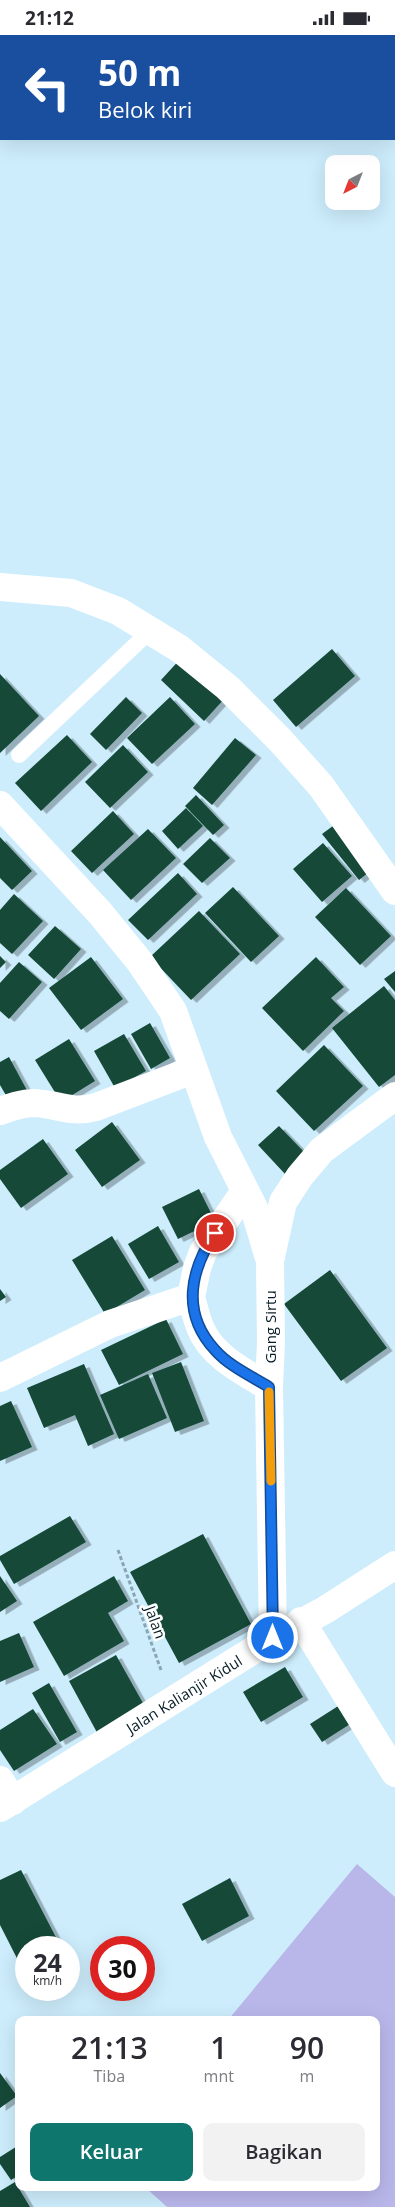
<!DOCTYPE html>
<html lang="id">
<head>
<meta charset="utf-8">
<style>
  :root { --surface:#fff; --page:#f2f2f3; --text:#2b2b33; --muted:#7c7c81; --accent:#0f766e }
  body { margin:0; font-family:"Open Sans",sans-serif; background:var(--page); color:var(--text); height:100vh; display:flex; flex-direction:column; font-size:19px; white-space:nowrap }
  * { box-sizing:border-box; margin:0 }
  p { font-size:16px; color:var(--muted) }
  .icon { flex:none; width:28px; height:28px; fill:none; stroke:currentColor; stroke-width:2; stroke-linecap:round; stroke-linejoin:round }
  .map { position:relative; flex:1; overflow:hidden }
  .side { position:absolute; left:15px; top:1981px; width:365px; height:175px; display:flex; flex-direction:column; background:var(--surface); border-radius:10px; box-shadow:0 5px 20px #0002 }
  .side>* { flex:none }
  .top-card { position:absolute; left:0px; top:0px; width:395px; height:105px; box-shadow:0 5px 20px #0002; background:#1a4fa0; color:#fff; overflow:hidden }
  .needle { width:32px; rotate:222deg }
  .tools { position:absolute; left:325px; top:120px; display:grid; gap:10px }
  .tools a { display:grid; place-items:center; width:55px; height:55px; border-radius:10px; background:var(--surface); box-shadow:0 5px 20px #0002; font-size:25px }
  .speed { position:absolute; left:15px; top:1901px; display:flex; gap:10px; font-size:25px; font-weight:700; text-align:center }
  .speed>* { display:grid; place-content:center; width:65px; height:65px; border-radius:50%; background:var(--surface); box-shadow:0 5px 20px #0002; line-height:1 }
  .speed small { font-size:12px; font-weight:400 }
  .speed .limit { border:8px solid #d22; background:#fff; color:#111 }
  .pin { position:absolute; display:grid; place-items:center; width:42px; height:42px; color:#fff; margin:-21px; border:2px solid #fff; border-radius:50%; box-shadow:0 1px 5px #0007 }
  .me { position:absolute; width:55px; margin:-28px; rotate:0deg; stroke-linejoin:round; filter:drop-shadow(0 0 4px #0008) }
  .turn { display:flex; align-items:center; gap:18px; height:105px; padding:0 15px; font-size:22px }
  .turn .icon { width:65px; height:65px; stroke-width:2.5 }
  .turn b { display:block; font-size:35px; line-height:42px }
  .eta { display:flex; justify-content:space-evenly; align-items:center; height:85px; text-align:center }
  .eta b { font-size:30px; font-weight:600; line-height:35px }
  .primary-button { display:flex; gap:10px; margin-top:auto; padding:10px 15px }
  .primary-button a { flex:1; height:58px; border-radius:10px; background:var(--accent); color:#fff; font-size:20px; font-weight:600; line-height:58px; text-align:center }
  .primary-button a+a { background:var(--page); color:var(--text) }
  .status { display:flex; justify-content:space-between; align-items:center; height:35px; padding:0 25px; background:var(--surface); direction:ltr }
  .status svg { height:14px; fill:currentColor }
  .map>svg:first-child { display:block }
</style>
</head>
<body>
<div class="status"><b>21:12</b><svg viewBox="0 0 49 12"><path d="M0 12V9h3v3zM5 12V6h3v6zM10 12V3h3v9zM15 12V0h3v12zM26 1h20v11H26zM47 4h2v5h-2z"/></svg></div>
<div class="map">
<svg width="395" height="2172" viewBox="0 0 395 2172">
  <defs>
    <filter id="shadow"><feDropShadow dx="5.5" dy="3" stdDeviation="0" flood-color="#0004"/></filter>
  </defs>
  <rect width="100%" height="100%" fill="#cdedfc"/>
  <path fill="#b9b6ea" d="M357,1829L395,1862V2172H167L146,2153L376,2152V1985H228Z"/>
  <path fill="#134a38" filter="url(#shadow)" d="M332,614L355,641L296,692L273,665Z
    M183,621L226,662L204,686L161,645Z
    M0,639L39,681L0,718Z
    M126,662L142,678L106,715L90,699Z
    M170,662L195,689L152,729L127,703Z
    M67,700L92,727L41,776L15,748Z
    M235,703L256,720L212,770L193,753Z
    M123,710L148,737L110,773L85,747Z
    M196,760L224,790L213,800L185,771Z
    M186,773L203,791L178,814L162,796Z
    M113,776L134,799L92,838L71,816Z
    M337,788L374,833L359,845L322,799Z
    M148,794L176,823L131,865L103,835Z
    M0,802L32,836L12,855L0,843Z
    M210,803L230,823L202,848L183,829Z
    M323,808L352,841L322,867L293,834Z
    M178,838L197,859L148,905L128,885Z
    M233,852L279,901L251,927L205,878Z
    M346,853L391,901L360,930L315,882Z
    M14,859L43,886L12,919L0,908V875Z
    M199,876L240,919L191,965L150,922Z
    M55,891L81,914L54,944L28,920Z
    M0,921L6,927L0,933Z
    M91,922L123,964L81,995L49,953Z
    M316,922L344,952L331,963L344,976L303,1016L262,973Z
    M19,927L42,947L9,984L0,976V948Z
    M395,936V957L384,944Z
    M384,951L395,965V1040L379,1052L332,993Z
    M150,988L170,1023L151,1034L131,999Z
    M124,999L146,1036L115,1053L94,1016Z
    M69,1004L95,1046L61,1067L35,1025Z
    M324,1010L363,1051L314,1096L276,1056Z
    M9,1022L29,1059L11,1069L0,1050V1027Z
    M112,1087L140,1125L102,1152L75,1115Z
    M279,1091L306,1119L285,1139L258,1110Z
    M43,1104L68,1139L21,1173L0,1144V1135Z
    M199,1154L215,1186L178,1204L162,1172Z
    M158,1191L179,1227L149,1244L128,1209Z
    M112,1201L145,1255L105,1279L72,1225Z
    M330,1235L387,1313L341,1346L284,1269Z
    M0,1254L6,1262L0,1266Z
    M166,1284L183,1319L119,1350L101,1315Z
    M181,1327L204,1386L175,1397L152,1338Z
    M84,1329L114,1399L88,1411L75,1380L44,1393L27,1353Z
    M148,1339L167,1383L119,1404L100,1360Z
    M11,1366L32,1412L0,1426V1371Z
    M70,1481L86,1507L14,1549L0,1525V1521Z
    M203,1499L251,1589L179,1628L130,1537Z
    M0,1541L17,1566L0,1577Z
    M114,1541L128,1566L108,1578L124,1606L64,1641L33,1587Z
    M19,1598L34,1632L0,1647V1606Z
    M116,1620L148,1677L100,1703L69,1646Z
    M285,1632L303,1662L261,1687L243,1657Z
    M49,1648L77,1697L60,1707L32,1658Z
    M346,1666L358,1684L322,1707L310,1689Z
    M33,1674L57,1709L14,1736L0,1715V1695Z
    M21,1835L61,1912H26V1941L0,1890V1845Z
    M230,1843L249,1881L202,1906L182,1869Z
    M69,1927L73,1936L69,1938Z
    M0,2038L17,2061L0,2073Z
    M19,2110V2140L11,2145L0,2129V2122Z
    M15,2147L30,2172H0V2156Z"/>
  <g fill="none" stroke-linecap="round" stroke-linejoin="round">
    <path stroke="#8aa6b3" stroke-width="3" stroke-dasharray="4 2.5" stroke-linecap="butt" d="M118,1515L161,1635"/>
    <path stroke="#fff" stroke-width="16" d="M19,720L150,596"/>
    <path stroke="#fff" stroke-width="28" d="M0,552L71,558L118,576L180,614L228,653L280,705L321,751L395,856
      M0,770L100,878L140,927L173,976L218,1102L254,1173L269,1223
      M0,1076C11,1072 22,1068 34,1068C59,1069 70,1079 96,1072L193,1035
      M191,1262L197,1233L203,1217L245,1156
      M0,1343L110,1289L191,1262C194,1272 196,1282 200,1292C211,1321 244,1337 269,1352
      M301,1586L395,1738
      M273,1603L269,1352L271,1307L270,1226L283,1167L300,1141L322,1115L395,1061
      M0,1745L13,1766
      M0,1773L273,1603L325,1575L395,1530"/>
  </g>
  <g fill="none" stroke-linecap="round" stroke-linejoin="round">
    <defs>
      <path id="route" d="M215,1198C190,1236 181,1278 215,1315C229,1331 251,1341 269,1352L273,1603"/>
    </defs>
    <use href="#route" stroke="#114b97" stroke-width="12"/>
    <use href="#route" stroke="#1a73e8" stroke-width="9"/>
    <path stroke="#f59e0b" stroke-width="9" d="M269,1357L271,1446"/>
  </g>
  <g text-anchor="middle" dominant-baseline="central" stroke-width="5" stroke-linejoin="round" paint-order="stroke">
    <g font-size="15" fill="#071d26" stroke="#fff">
      <text transform="translate(270 1292) rotate(-90)">Gang Sirtu</text>
      <text transform="translate(156 1587) rotate(70)">Jalan</text>
      <text transform="translate(184 1659) rotate(-32)">Jalan Kalianjir Kidul</text>
    </g>
  </g>
</svg>
<div class="tools">
<a><svg class="needle" viewBox="-14 -14 28 28"><path d="M0-13l5 13h-10z" fill="#e53935"/><path d="M0 13l5-13h-10z" fill="#7c7c81"/></svg></a>
</div>
<div class="speed"><div>24<small>km/h</small></div><div class="limit">30</div></div>
<div class="pin" style="left:215px;top:1198px;background:#d93025"><svg class="icon" aria-label="arrive" viewBox="0 0 24 24"><path d="M6 21V4h12l-3 4 3 4H6"/></svg></div>
<svg class="me" style="left:273px;top:1603px" viewBox="-20 -20 40 40"><circle r="17" fill="#1a73e8" stroke="#fff" stroke-width="3"/><path d="M0-11L8 9 0 5-8 9z" fill="#fff"/></svg>
<div class="top-card">
<div class="turn"><svg class="icon" aria-label="left" viewBox="0 0 24 24"><path d="M17 20v-9H6M10 6l-5 5 5 5"/></svg><div><b>50 m</b>Belok kiri</div></div>
</div>
<section class="side">
<div class="eta">
<div><b>21:13</b><p>Tiba</p></div>
<div><b>1</b><p>mnt</p></div>
<div><b>90</b><p>m</p></div>
</div>
<div class="primary-button"><a>Keluar</a><a>Bagikan</a></div>
</section>
</div>
</body>
</html>
